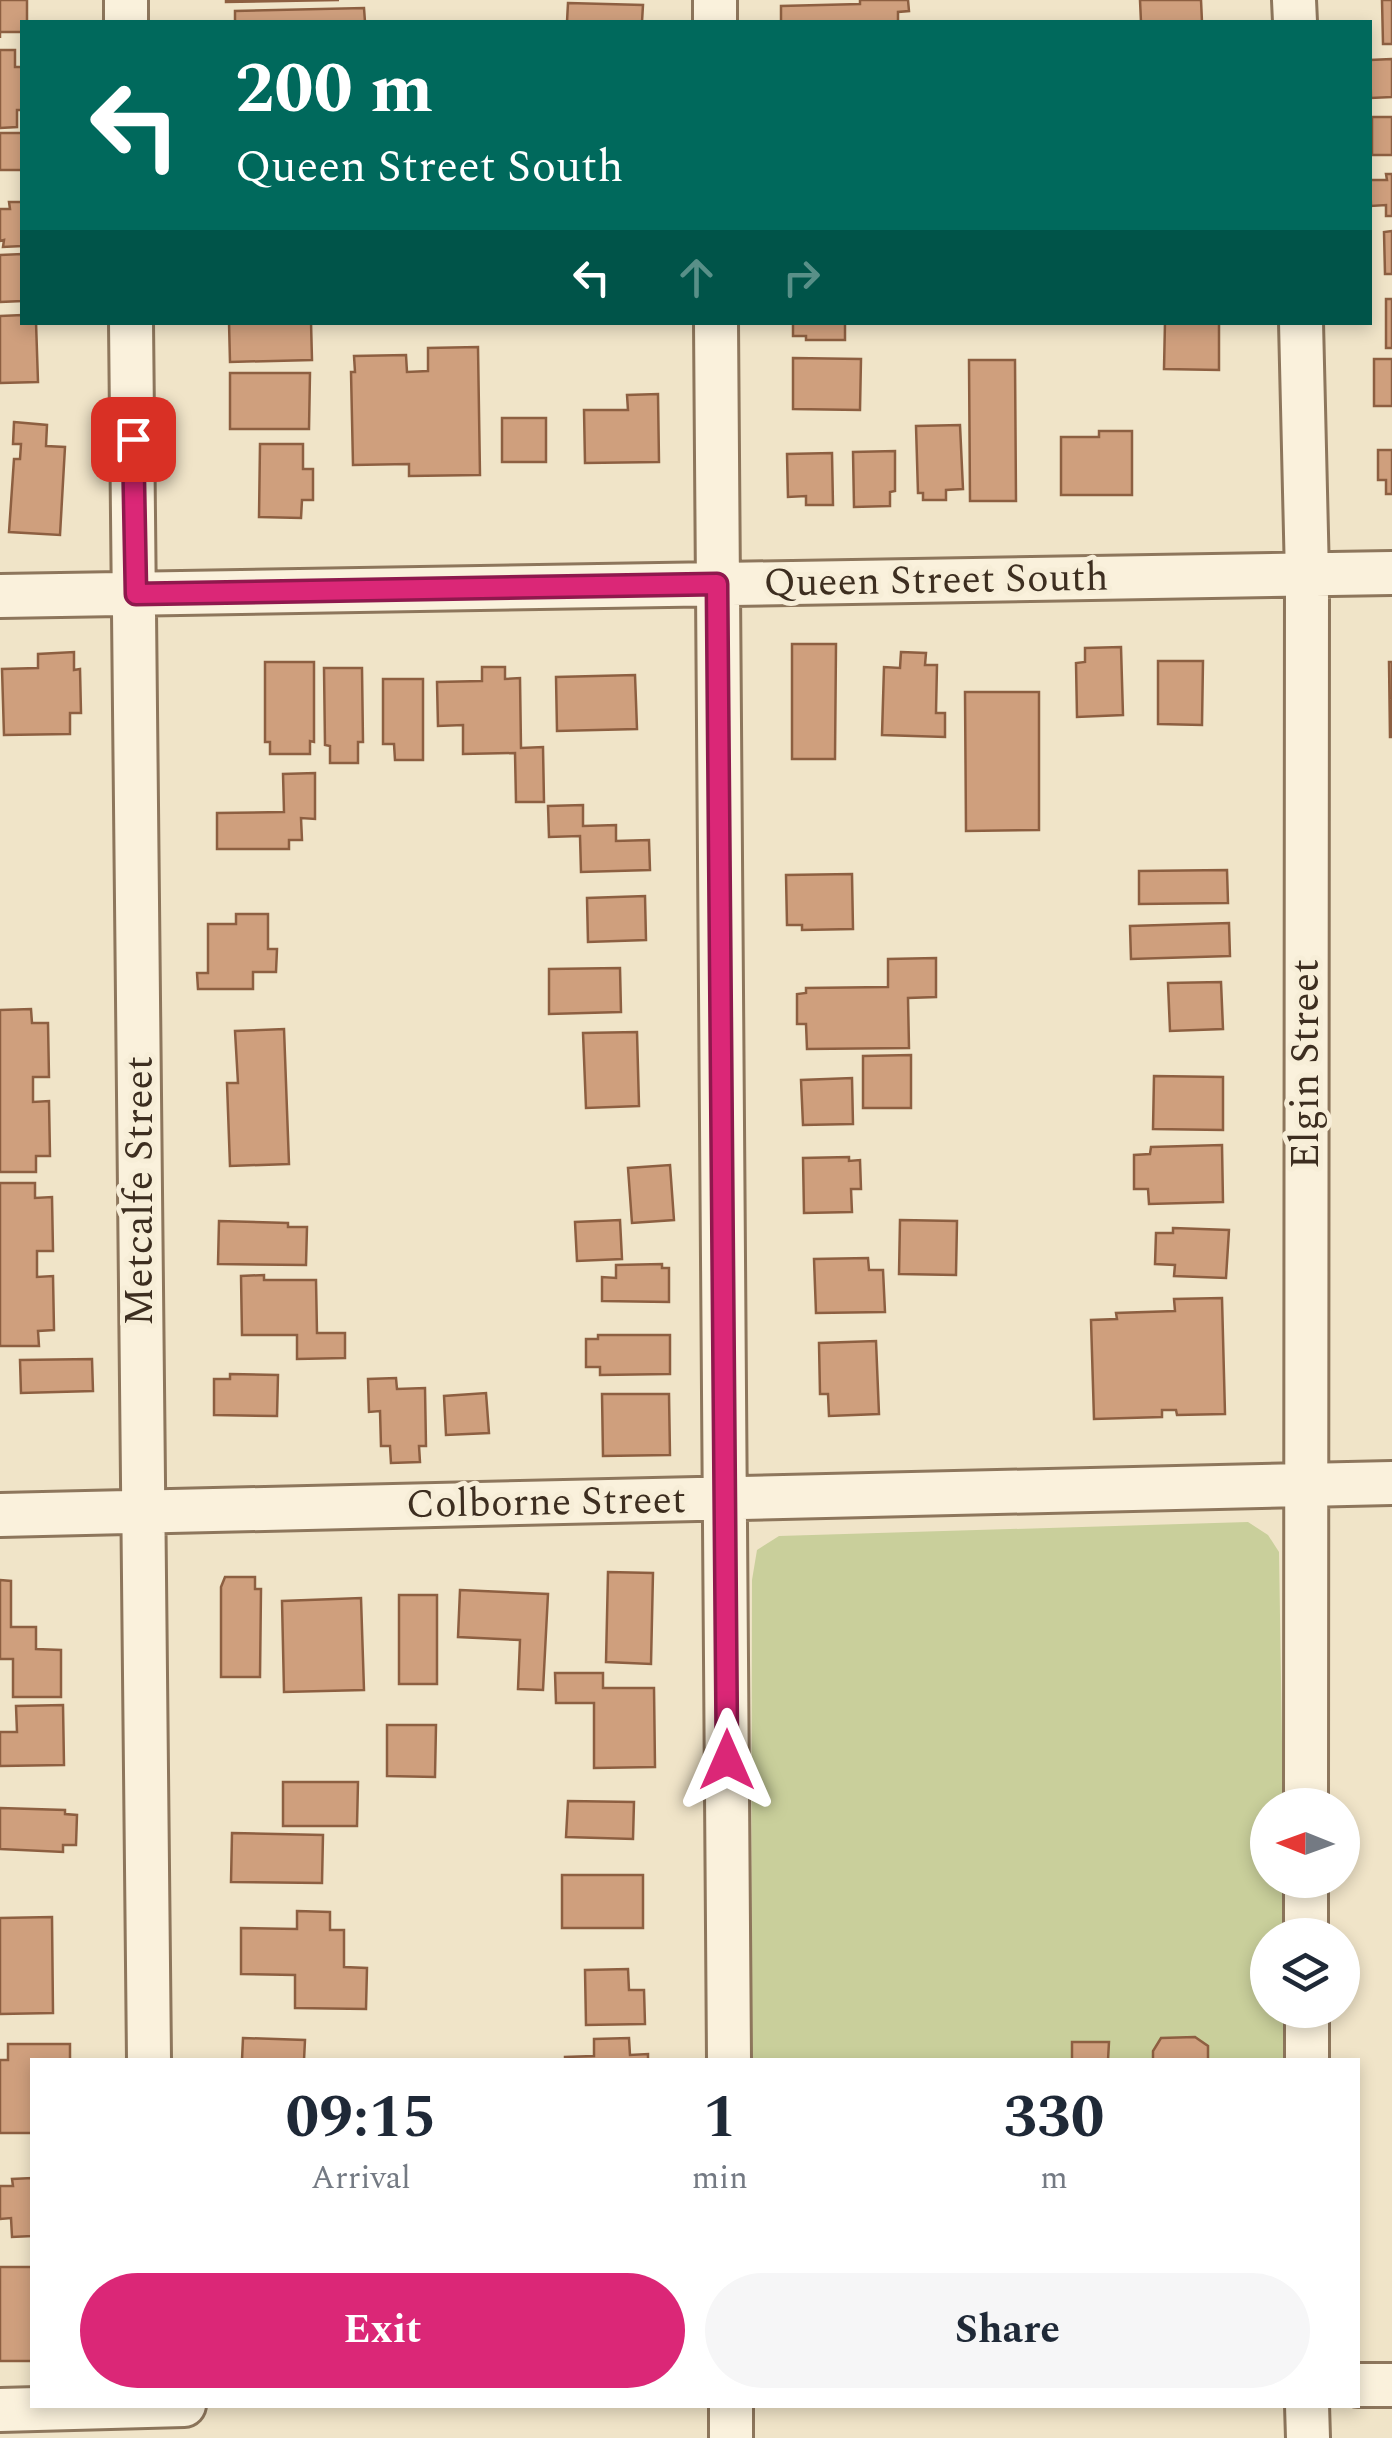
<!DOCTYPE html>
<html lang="en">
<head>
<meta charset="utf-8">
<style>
  :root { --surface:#fff; --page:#f6f6f7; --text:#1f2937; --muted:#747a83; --accent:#db2777 }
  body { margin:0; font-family:Spectral,serif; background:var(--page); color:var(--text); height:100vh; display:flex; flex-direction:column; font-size:38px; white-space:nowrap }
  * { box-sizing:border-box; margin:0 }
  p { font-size:32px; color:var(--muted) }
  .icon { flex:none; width:55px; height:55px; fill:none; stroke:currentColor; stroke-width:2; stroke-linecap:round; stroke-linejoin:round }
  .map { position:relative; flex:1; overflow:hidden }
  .side { position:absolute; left:30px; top:2058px; width:1330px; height:350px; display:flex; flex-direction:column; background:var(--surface); border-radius:0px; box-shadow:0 5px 15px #0003 }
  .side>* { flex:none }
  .hud { position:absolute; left:20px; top:20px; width:1352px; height:305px; border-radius:0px; box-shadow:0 5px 15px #0003; background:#00695c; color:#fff; overflow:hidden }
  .needle { width:65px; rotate:271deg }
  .controls { position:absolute; left:1250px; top:1788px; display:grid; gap:20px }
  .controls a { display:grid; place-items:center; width:110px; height:110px; border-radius:50%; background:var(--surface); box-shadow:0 5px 15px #0003; font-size:50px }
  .pin { position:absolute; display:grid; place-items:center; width:85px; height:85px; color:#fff; margin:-42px; border-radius:20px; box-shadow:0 5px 15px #0006 }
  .me { position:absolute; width:110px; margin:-55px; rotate:0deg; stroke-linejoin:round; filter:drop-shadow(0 0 8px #0008) }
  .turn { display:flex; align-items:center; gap:35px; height:210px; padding:0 50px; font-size:45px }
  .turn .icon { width:130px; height:130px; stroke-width:2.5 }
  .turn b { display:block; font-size:70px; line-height:85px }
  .lanes { display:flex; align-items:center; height:95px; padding:0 50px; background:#0003; justify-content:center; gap:50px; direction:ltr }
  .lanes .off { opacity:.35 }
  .eta { display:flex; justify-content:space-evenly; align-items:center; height:170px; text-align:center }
  .eta b { font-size:60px; font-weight:700; line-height:70px }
  .action { display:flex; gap:20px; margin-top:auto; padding:20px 50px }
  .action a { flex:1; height:115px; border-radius:60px; background:var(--accent); color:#fff; font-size:40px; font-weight:700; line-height:115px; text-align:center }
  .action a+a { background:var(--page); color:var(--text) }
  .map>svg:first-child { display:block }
</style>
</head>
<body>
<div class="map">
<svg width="1392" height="2438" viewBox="0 0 1392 2438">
  <rect width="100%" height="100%" fill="#f0e4c8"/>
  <path fill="#c9cf9b" d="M1248,1522L1268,1535L1279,1552L1283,1805H1268V1880H1284L1285,1935H1268V2010H1286V2060H751L752,1580L757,1550L779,1536Z"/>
  <path fill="#cf9f7d" stroke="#8d5f41" stroke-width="2.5" d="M0,0H27V22H22V32H0V38Z
    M226,0H339L226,2Z
    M860,0H908L909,11L898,12V22H781V6L860,4Z
    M1140,0H1201L1202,22H1141Z
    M1382,0H1392V44H1383Z
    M568,3L643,5L642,22H567Z
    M364,8L365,22H235V11Z
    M0,50H15V67H22V110H17V127L0,128Z
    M1392,59V97L1371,98L1370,60Z
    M1372,117H1392V155H1372Z
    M0,133H22V170H0Z
    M1386,174H1392V216H1386V205L1371,206L1370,180H1387Z
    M9,202H22V246L3,247L4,240L0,241V209H10Z
    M1392,231V274H1385L1384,232Z
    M22,254V301L0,302V255Z
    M1386,299H1392V348H1386Z
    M22,315V322H36L38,382L0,383V316Z
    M229,322H311L312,360L230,362Z
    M793,322H845V340H806V336H793Z
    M1165,322H1219V370L1164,369Z
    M478,347L480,475L409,476V464L353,465L351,372H355L354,356L406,355L407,372L428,371V348Z
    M793,358L861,359L860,410L793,409Z
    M1374,359H1392V406H1374Z
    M969,360H1015L1016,501H970Z
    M230,373H310L309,429H230Z
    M658,394L659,462L585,463L584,410H628L627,395Z
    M502,418H546V462H502Z
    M14,422L47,425L46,446L65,447L60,535L9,532L14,459H20L21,444H13Z
    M960,425L963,489L946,490V500H923V493H918L916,426Z
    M1099,431H1132V495H1061V437H1099Z
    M260,444H303V469H313V500H302L301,518L259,517Z
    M1378,450H1392V494H1386V480H1378Z
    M895,451V491L890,492V506L854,507L853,452Z
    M832,453L833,505H806V496L788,497L787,454Z
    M792,644H836L835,759H792Z
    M1121,647L1123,715L1077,717L1076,663L1085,662V648Z
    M74,652V670L80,669L81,713H70V734L4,735L2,669L38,668V654Z
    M901,652L926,653L925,665H937L936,713H945V737L882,735L884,667L900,668Z
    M1158,661H1203L1202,725L1158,724Z
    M265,662H314V742L310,741V754H270V742H265Z
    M1389,662H1392V737H1390Z
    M482,667H505V679L520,678L521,748L543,747L544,802H516L515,753L463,754V725L438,726L437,682L482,681Z
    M324,668H362L363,742H358V763H330V746L325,745Z
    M635,675L637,729L557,731L556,677Z
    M383,679H423V760H395L394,744H383Z
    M965,692H1039V830L966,831Z
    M315,773V819L301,818L302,840H289V849H217V813L284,812L283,774Z
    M583,805V826L616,825V841L649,840L650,870L581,872L580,836L549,837L548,806Z
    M1227,870L1228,903L1139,904V871Z
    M852,874L853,929L802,930V925H787L786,875Z
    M645,896L646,940L588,942L587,898Z
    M236,914H268V949H277L276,972H253V989H198L197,973H208V924H236Z
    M1229,923L1230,956L1131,959L1130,926Z
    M936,958V997L908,998L909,1048L807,1049L806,1024H797V994L806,993V988L888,987V959Z
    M620,968L621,1012L549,1014V969Z
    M1221,982L1223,1029L1170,1031L1168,983Z
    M31,1009L32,1023H48L49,1077H33V1102L49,1101L50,1156H36V1172H0V1010Z
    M284,1029L289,1164L230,1166L227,1083H238L235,1031Z
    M637,1032L639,1106L586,1108L583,1033Z
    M911,1055V1108H863V1056Z
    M1154,1076L1223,1077V1130L1153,1129Z
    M852,1078L853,1124L803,1125L801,1080Z
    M1222,1145L1223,1202L1149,1204L1148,1189H1134V1155L1150,1154L1151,1147Z
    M849,1157V1161L860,1160L861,1189H851L852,1212L804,1213L803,1158Z
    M670,1165L674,1220L632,1223L628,1168Z
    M0,1183H35V1198L52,1197L53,1251H37V1277L53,1276L54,1330L38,1331L39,1346H0Z
    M620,1220L622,1259L577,1261L575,1222Z
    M900,1220L957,1221L956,1275L899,1274Z
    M219,1221L288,1223V1227H307L306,1265L218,1264Z
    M1173,1228L1229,1230L1226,1278L1174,1276L1175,1265L1155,1264L1156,1233H1173Z
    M868,1258L869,1270H883L885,1312L816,1313L814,1259Z
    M662,1264V1268H669V1302L602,1301V1277L616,1278V1265Z
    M264,1275V1280H316L317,1333H345V1358L297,1359V1335H242L241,1276Z
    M1222,1298L1225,1414L1177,1415L1176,1410H1162V1417L1094,1419L1091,1320L1117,1319L1116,1313L1175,1311L1174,1299Z
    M598,1335H670V1374L600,1375V1367H586V1339H598Z
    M876,1341L879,1414L829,1416L828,1394H820L819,1343Z
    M92,1359L93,1391L21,1393L20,1360Z
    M230,1374L278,1375L277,1416L214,1415V1379H230Z
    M396,1378L397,1389L425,1388L426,1446H419L420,1462L391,1463L390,1446H381L380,1411L369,1412L368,1379Z
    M486,1393L489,1433L446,1435L444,1396Z
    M602,1394H669L670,1455L603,1456Z
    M608,1572L653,1573L651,1664L606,1662Z
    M225,1577H255V1589H261L260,1677H221V1587Z
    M0,1580L11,1581V1627H36V1649L61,1650V1697H13V1659H0Z
    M460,1590L548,1594L543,1690L518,1689L520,1640L458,1637Z
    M399,1595H437V1684H399Z
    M361,1598L364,1690L284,1692L282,1601Z
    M555,1673H603V1688H654L655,1767L594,1768V1703H556Z
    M63,1705L64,1765L0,1766V1732H17L16,1706Z
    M387,1725H436L435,1777L387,1776Z
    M283,1782H358L357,1826H283Z
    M568,1801L634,1802L633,1839L566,1837Z
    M0,1808L65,1810V1814L77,1815L76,1845H63V1852L0,1849Z
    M232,1833L323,1835L322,1883L231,1882Z
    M562,1875H643V1928H562Z
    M297,1911L330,1912V1930H344V1967L367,1968L366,2009L295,2008V1975L241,1974V1928L297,1929Z
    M52,1917L53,2013L0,2014V1918Z
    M628,1969L629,1990H644L645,2024L586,2025L585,1970Z
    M1195,2037L1208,2046V2060H1153V2051L1161,2038Z
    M243,2038L305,2040L304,2060H242Z
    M629,2038L630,2055L648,2054V2060H565V2057L594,2056V2039Z
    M1072,2042H1109L1108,2060H1072Z
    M8,2044H70V2060H32V2133H0V2060H8Z
    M32,2178V2236L12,2237L11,2218L0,2219V2186H13L12,2179Z
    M0,2267H32V2361H0Z"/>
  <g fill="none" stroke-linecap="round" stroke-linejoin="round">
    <defs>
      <path id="minor" d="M126,0V22
        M715,0V22
        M1294,0L1295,22
        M131,322L149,2060
        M716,322L729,2060
        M1301,322L1307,576L1306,1805
        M0,596L1392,573
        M0,1515L1392,1483
        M1306,1880V1935
        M1307,2010V2060
        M1358,2385H1392
        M731,2405V2438
        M1307,2405L1308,2438
        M0,2410L184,2405"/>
    </defs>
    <use href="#minor" stroke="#8d765c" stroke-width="48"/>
    <use href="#minor" stroke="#faf1dc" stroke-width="42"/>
  </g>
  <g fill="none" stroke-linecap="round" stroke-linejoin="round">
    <defs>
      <path id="route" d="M133,439L136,594L717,584L727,1760"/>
    </defs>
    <use href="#route" stroke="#8e194d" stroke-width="25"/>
    <use href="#route" stroke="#db2777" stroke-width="18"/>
  </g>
  <g text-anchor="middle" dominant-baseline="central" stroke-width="10" stroke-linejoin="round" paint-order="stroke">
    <g font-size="40" fill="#3d2e20" stroke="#f7eed8">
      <text transform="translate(936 581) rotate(-1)">Queen Street South</text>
      <text transform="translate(1306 1064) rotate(-90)">Elgin Street</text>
      <text transform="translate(140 1191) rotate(-90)">Metcalfe Street</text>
      <text transform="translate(546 1503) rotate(-1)">Colborne Street</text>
    </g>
  </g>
</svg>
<div class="controls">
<a><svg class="needle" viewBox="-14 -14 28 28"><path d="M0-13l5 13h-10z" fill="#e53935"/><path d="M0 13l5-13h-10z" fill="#747a83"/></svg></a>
<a><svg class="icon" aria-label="layers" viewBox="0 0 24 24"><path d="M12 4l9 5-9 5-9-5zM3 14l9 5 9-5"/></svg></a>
</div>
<div class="pin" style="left:133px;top:439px;background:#d93025"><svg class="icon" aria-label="arrive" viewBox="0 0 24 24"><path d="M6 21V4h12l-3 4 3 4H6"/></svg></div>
<svg class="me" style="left:727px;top:1760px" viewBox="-20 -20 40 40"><path d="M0-17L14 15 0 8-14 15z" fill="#db2777" stroke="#fff" stroke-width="4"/></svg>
<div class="hud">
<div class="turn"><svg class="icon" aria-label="left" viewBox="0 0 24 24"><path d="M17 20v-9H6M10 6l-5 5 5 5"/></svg><div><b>200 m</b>Queen Street South</div></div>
<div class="lanes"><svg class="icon" aria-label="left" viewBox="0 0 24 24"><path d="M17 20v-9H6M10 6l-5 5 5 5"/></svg><svg class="icon off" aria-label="ahead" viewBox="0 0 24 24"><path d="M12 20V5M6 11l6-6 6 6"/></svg><svg class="icon off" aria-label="right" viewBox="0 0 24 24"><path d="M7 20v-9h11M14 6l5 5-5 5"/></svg></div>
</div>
<section class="side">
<div class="eta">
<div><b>09:15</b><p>Arrival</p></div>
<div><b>1</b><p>min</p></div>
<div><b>330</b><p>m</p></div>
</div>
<div class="action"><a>Exit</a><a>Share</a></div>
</section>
</div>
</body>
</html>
